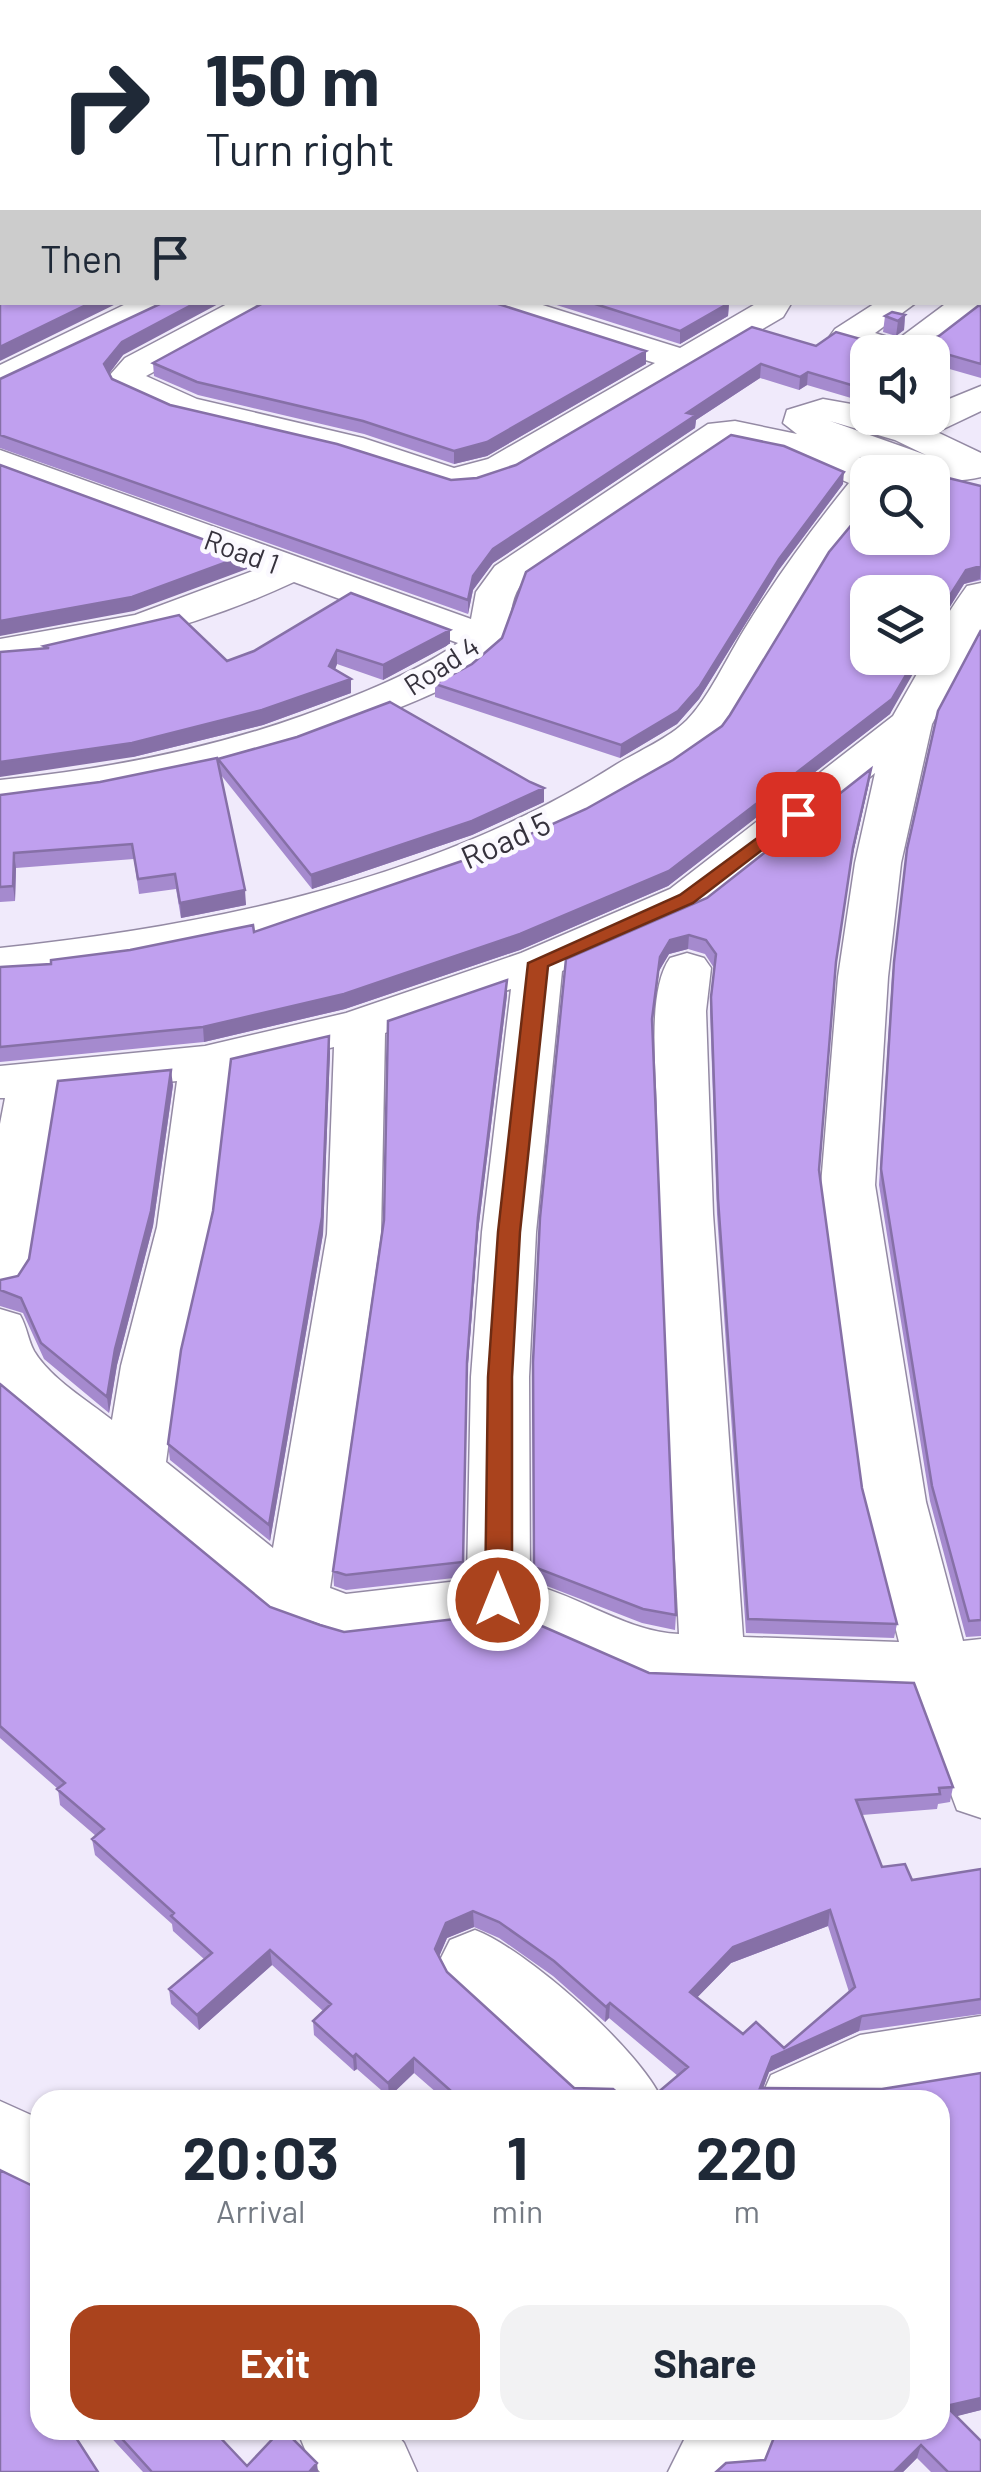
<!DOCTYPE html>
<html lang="en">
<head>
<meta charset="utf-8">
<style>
  :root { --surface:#fff; --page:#f2f2f3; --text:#1f2937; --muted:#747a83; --accent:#aa431d }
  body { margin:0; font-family:Barlow,sans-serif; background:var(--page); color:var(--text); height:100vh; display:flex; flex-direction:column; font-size:38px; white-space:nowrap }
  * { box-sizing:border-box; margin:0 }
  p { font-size:32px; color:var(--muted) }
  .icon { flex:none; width:55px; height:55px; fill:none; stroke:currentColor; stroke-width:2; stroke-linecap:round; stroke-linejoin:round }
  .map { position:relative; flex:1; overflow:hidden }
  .drawer { position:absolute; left:30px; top:2090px; width:920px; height:350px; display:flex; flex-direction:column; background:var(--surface); border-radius:30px; box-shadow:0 2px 8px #0004 }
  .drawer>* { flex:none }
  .banner { position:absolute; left:0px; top:0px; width:982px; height:305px; box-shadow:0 2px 8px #0004; background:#fff; color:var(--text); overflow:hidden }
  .fabs { position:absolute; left:850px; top:335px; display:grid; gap:20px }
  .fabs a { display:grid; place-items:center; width:100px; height:100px; border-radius:20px; background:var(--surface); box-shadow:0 2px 8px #0004; font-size:50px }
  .pin { position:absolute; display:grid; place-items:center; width:85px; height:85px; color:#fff; margin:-42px; border-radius:20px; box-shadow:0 5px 15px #0006 }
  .me { position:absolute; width:110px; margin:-55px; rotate:0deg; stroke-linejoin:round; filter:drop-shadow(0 0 8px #0008) }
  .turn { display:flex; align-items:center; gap:35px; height:210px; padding:0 40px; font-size:45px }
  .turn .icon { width:130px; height:130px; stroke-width:2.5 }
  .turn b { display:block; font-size:70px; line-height:85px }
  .then { display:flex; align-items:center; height:95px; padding:0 40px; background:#0003; gap:20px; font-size:38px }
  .eta { display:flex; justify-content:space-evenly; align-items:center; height:170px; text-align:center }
  .eta b { font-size:60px; font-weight:700; line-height:70px }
  .cta { display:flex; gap:20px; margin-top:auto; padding:20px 40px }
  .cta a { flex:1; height:115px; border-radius:30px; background:var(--accent); color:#fff; font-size:40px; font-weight:700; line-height:115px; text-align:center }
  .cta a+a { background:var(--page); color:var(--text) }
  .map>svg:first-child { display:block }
</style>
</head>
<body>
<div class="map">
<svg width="981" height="2472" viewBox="0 0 981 2472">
  <rect width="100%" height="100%" fill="#f0eafb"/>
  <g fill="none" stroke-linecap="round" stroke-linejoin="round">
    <defs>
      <path id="minor" d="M980,109H981V127H980Z
        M980,296L981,310C964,323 947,340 929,350C911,360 842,353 830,336L835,329L877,302H917L875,333L897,340L948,302H980Z
        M130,302H174L170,309L0,390V365Z
        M231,302H274L270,309L146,376L197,399L363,438L454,468L488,459L655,363L484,309L480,302H533L680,348L759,302H792L783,317L514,475L477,488L452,490L339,454L172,415L115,389L109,376L125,358Z
        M981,386V411L937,432L981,453V477C964,481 949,482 932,478V472H907L859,457L882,472H868V510L825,564L726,728L719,737C668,770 618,805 563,831C386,916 194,957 0,978V948C210,926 436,880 617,764C639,751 669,738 687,720C708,699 728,656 744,630C776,578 810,531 849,483L784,454L729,443L523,582C504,604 516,636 492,657C465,682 425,697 391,711C266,764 136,794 0,806V780C121,768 237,744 349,698C387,683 425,666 458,643L294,582C199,626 103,651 0,663V639L135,615L258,569L0,474V450L471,619L476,592L495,566L708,424L735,421L797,434L783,423L787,410L823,399L868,407V418H932V406ZM830,421L895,440L926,455Z
        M981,583V632L932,724L901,863L888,977L875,1185L926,1502L963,1641L981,1639V1818L957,1810L914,1695L648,1685L536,1635L498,1626L345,1644L322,1637L274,1620L5,1397L0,1390V1309L20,1315C27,1327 28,1340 34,1351C51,1379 87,1400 112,1420L121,1366L157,1227L177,1081L57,1093L28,1274L20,1288L0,1293V1124L5,1098H0V1066L205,1046L346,1013L521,953L670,889L893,716L926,658H932C932,634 953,606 967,586ZM875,773L855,863L838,977L821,1185L864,1502L899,1642L743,1637L713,1214L706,1011L711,968L704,958L687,953L670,958C646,992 657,1073 657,1115C660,1288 670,1461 679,1634C627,1632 580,1596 530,1584L529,1377L536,1232L562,971L704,909ZM511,989L482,1232L471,1377L467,1580L346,1594L330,1588L381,1234L385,1033ZM334,1047L327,1234L273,1548L166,1462L179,1366L211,1227L229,1072Z
        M475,1930C526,1949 640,2050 662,2100H576L450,1984L439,1962L450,1940Z
        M981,2016V2084L879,2100H760L771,2075L860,2035Z
        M0,2101L40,2119V2198L0,2179Z
        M297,2430H393L404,2443L417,2472H320L309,2459Z
        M689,2430H779L759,2472H668Z"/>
      <path id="highway" d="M0,21H2V38H0Z
        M981,295V316L955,309L951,302H980Z"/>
    </defs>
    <use href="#minor" stroke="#948aa4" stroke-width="3"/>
    <use href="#highway" stroke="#948aa4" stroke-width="3"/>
    <use href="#minor" fill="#fff" fill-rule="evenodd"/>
    <use href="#highway" fill="#fff" fill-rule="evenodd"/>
  </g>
  <path fill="#a58ace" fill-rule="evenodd" d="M478,0H515L510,2H489Z
    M566,0H981V98L980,2H576Z
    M547,302L729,303L728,316L680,344Z
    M981,306V378L932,364V352H868V403L807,385L799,390L760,378L696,420L695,428L493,563L473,590L468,614L0,448V379L123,355L109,373L112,379L170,405L451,480L477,478L516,465L752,327L816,346L922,344L939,336Z
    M905,315L904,330L896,336L883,332L885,316Z
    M646,351V364L487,456L454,464L364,434L198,395L154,376L153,363Z
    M843,484L778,571L699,699L677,724L620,758L435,697V684Z
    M981,486V580L964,584L936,629L932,592L890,714L668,886L520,950L345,1009L204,1042L0,1062V967L51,964L130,950L254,932L497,849L586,809L673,760L722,726Z
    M450,630V644L383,680L337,664L335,670L351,679V693L263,725L133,757L45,649L44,646L227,661Z
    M981,630V1636L966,1637L930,1501L879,1185L892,977L905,864Z
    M218,760L530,782L544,788V802L472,835L312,889L221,775L246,905L181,918L176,889L139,894L134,859L16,868L15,901L0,902V795L100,782Z
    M869,783L851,862L835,970L819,1170L862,1488L897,1624L894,1638L746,1633L717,1214L710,1011L714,968L705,954L688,949L669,954L659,971L652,1026L676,1615L675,1630L642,1623L534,1581L533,1362L566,959L707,898Z
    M507,980V995L478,1232L467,1377L463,1577L346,1590L334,1586L333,1571Z
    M330,1052L323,1234L270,1541L170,1460L168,1444Z
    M173,1085L153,1226L117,1365L109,1413L44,1359L23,1313L0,1306V1280L18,1276Z
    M0,1384L270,1607L344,1632L649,1673L953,1787L950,1802L938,1804L937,1809L862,1815L882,1867L912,1880L981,1869V2014L859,2031L769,2072L763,2088L981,2410L956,2416L981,2472H931L917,2458L903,2472H716L765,2460L940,2430L649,2100L678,2076L609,2018L605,2022L553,1976L499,1938L474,1927L447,1938L439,1956L447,1972L574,2088L626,2100H445L414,2073L389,2097L357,2069L354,2071L314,2035L313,2021L323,2011L272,1965L199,2030L171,2004L169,1989L204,1959L173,1931L172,1924L95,1855L92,1839L96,1836L60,1805L58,1789L0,1738ZM828,1926L849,1992L784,2048L743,2034L697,1997L731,1963Z
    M104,2430H213L247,2466L318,2472H143Z"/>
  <path fill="#8670a7" d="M335,0H360L355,2H330Z
    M92,302H120L0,361V347Z
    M197,302H222L123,355L106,378L104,364L122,342Z
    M729,303L728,316L680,344V331Z
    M905,315L904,330L896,336L898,321Z
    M646,351V364L487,456L454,464V451Z
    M761,364L760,378L696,420L695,428L493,563L473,590L468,614V600L473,576L493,549L687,413Z
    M808,372L807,385L799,390L800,377Z
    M844,472L843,484L778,571L699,699L677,724L620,758L621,745L779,559Z
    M246,555L247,569L134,611L0,636V621Z
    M981,566L980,579L964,584L936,629L932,640V633L938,614L954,586L966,570Z
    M450,630V644L383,680V665Z
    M337,650V664L330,681L329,666Z
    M916,658H922L890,714L668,886L520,950L345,1009L204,1042L203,1027Z
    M351,679V693L263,725L133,757L0,777V762Z
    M871,769L869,783L851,862L853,848Z
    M544,788V802L472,835L312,889L311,875Z
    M14,853L16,868L15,901L13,886Z
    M245,890L246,905L181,918L180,903Z
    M689,935L688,949L669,954L659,971L651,1033L660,957L670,940Z
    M507,980V995L478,1232L467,1377L463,1577L467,1362L478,1217Z
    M329,1036L330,1052L323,1234L270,1541L269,1525Z
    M171,1070L173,1085L153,1226L117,1365L109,1413L107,1397L115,1349Z
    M830,1910L828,1926L731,1963L688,2007L690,1992L733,1947Z
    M473,1911L474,1927L447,1938L436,1964L435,1949L446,1923Z
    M270,1950L272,1965L199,2030L197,2015Z
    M610,2003L609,2018L605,2022L606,2007Z
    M862,2016L859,2031L769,2072L759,2100L760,2088L772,2057Z
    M356,2054L357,2069L354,2071L353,2057Z
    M414,2058V2073L389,2097L388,2083Z
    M981,2398V2410L942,2420L946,2406Z
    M921,2445L917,2458L903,2472H894Z
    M317,2463L318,2472H309Z"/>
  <path fill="#c0a0ef" stroke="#8670a7" stroke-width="2.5" fill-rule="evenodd" d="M0,0H335L330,2H2V8H0Z
    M611,0H981V86L980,2H622Z
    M0,67H2V302H92L0,347V256L2,257L1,230L0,231Z
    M980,134H981V269L980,268Z
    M164,302H197L122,342L104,364L112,379L170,405L337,444L451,480L477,478L516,465L752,327L816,346L836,332L878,344H922L939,336L978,306H981V364L929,349L924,352H868V390L808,372L800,377L761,364L687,413L696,415L493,549L473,576L468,600L0,435V379Z
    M265,302H492L646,351L487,442L454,451L363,421L197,382L153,363Z
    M589,302H728L729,303L680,331Z
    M892,312L905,315L898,321L885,316Z
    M731,435L784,446L844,472L779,559L700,686L678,711L621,745L435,684L472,664L502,638L526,572Z
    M0,465L246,555L132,597L0,621Z
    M932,474L981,486V566L966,570L938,614L932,633V592H868V658H916L892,699L669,871L520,934L344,994L203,1027L0,1047V967L51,964V960L130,950L253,925L254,932L497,849L586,809L673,760L722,726L730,715L829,552L868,505V538H932Z
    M351,593L450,630L383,665L337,650L329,666L351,679L262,710L132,743L0,762V652L49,648L44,646L179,615L227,661L254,651Z
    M981,630V1620L969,1621L932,1486L881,1169L894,962L907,849L938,711Z
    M390,702L530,782L544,788L472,821L311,875L218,759L297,737Z
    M217,758L245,890L180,903L175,874L138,879L132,844L14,853L13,886L0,887V795L100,782Z
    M871,769L853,848L836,962L819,1170L862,1488L897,1624L748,1619L718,1199L711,997L716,954L706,940L689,935L670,940L660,957L652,1019L676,1615L643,1609L534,1567L533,1362L540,1218L566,959L707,898Z
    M507,980L478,1217L467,1362L463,1562L346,1575L333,1571L384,1220L388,1021Z
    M329,1036L322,1217L269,1525L168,1444L181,1350L213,1211L231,1059Z
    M171,1070L151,1211L115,1349L107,1397L41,1343L21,1298L0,1290V1280L18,1276L29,1259L58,1081Z
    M0,1384L270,1607L320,1625L344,1632L498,1614L535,1623L649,1673L914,1683L953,1787L939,1788L940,1794L856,1800L882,1867L905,1864L912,1880L981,1869V1999L862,2016L772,2057L760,2088L882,2089L981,2073V2398L946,2406L981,2441V2472H948L921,2445L894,2472H716L726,2463L765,2460L777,2430H940V2100H649L688,2067L610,2003L606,2007L554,1961L499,1922L473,1911L446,1923L435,1949L447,1972L574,2088L613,2089L626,2100H461L414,2058L388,2083L356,2054L353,2057L313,2021L331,2004L270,1950L197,2015L169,1989L212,1953L171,1916L174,1913L92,1839L104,1829L57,1789L65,1783L0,1726ZM830,1910L855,1987L784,2048L756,2022L743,2034L690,1992L733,1947Z
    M0,2170L35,2187L39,2186L40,2176V2430H71L98,2472H0Z
    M114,2430H213L247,2466L281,2430H284L317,2463L309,2472H152Z"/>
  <path fill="#aa431d" stroke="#6e2c13" stroke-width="2.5" d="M798,808L805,810V817L693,903L548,966L520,1232L512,1377V1600L508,1608L498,1611L489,1608L485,1600L488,1377L498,1232L528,963L680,895Z"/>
  <g text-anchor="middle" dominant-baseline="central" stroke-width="9" stroke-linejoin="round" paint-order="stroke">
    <g font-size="28" fill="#36323d" stroke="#fbf9ff">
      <text transform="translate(242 551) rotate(20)">Road 1</text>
      <text transform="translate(441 665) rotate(-33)">Road 4</text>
    </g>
    <g font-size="32" fill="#36323d" stroke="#fbf9ff">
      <text transform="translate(505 839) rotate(-24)">Road 5</text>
    </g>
  </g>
</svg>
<div class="fabs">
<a><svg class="icon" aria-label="sound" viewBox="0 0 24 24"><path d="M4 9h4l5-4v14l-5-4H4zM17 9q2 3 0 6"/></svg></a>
<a><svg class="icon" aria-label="search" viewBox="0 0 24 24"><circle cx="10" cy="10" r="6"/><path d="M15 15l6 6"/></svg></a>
<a><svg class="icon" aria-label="layers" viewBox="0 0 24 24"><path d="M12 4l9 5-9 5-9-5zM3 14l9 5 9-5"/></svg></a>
</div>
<div class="pin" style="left:798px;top:814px;background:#d93025"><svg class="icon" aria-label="arrive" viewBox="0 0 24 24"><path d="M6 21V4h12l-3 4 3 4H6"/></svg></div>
<svg class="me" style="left:498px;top:1600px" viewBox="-20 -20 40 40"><circle r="17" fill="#aa431d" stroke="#fff" stroke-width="3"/><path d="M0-11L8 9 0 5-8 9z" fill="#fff"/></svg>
<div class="banner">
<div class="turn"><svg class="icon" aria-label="right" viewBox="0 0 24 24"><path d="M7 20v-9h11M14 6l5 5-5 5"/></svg><div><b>150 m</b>Turn right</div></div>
<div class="then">Then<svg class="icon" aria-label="arrive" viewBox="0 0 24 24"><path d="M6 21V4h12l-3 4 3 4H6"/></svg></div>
</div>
<section class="drawer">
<div class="eta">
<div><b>20:03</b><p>Arrival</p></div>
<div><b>1</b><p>min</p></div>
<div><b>220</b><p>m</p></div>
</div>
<div class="cta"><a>Exit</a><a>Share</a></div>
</section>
</div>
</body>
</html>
